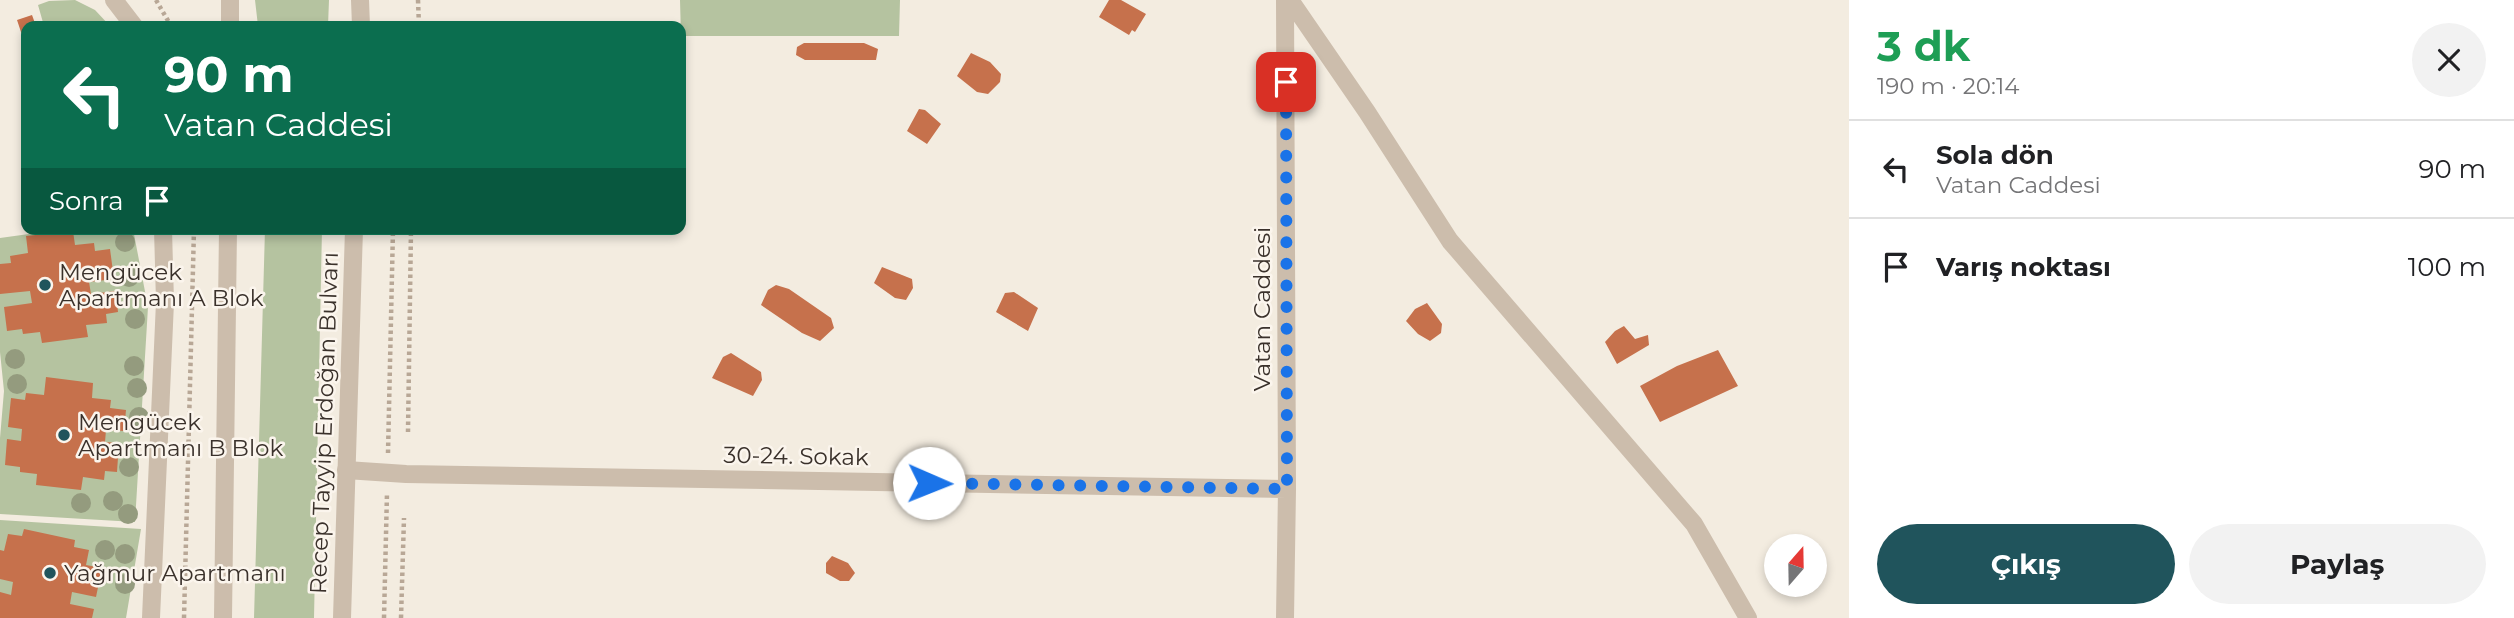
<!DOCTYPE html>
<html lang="tr">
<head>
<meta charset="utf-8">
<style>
  :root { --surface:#fff; --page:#f2f2f2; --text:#202124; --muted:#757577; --line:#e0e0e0; --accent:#20545c }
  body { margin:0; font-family:Montserrat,sans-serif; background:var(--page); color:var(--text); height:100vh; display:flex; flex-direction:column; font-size:26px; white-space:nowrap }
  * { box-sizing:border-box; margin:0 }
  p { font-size:23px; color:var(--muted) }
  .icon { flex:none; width:38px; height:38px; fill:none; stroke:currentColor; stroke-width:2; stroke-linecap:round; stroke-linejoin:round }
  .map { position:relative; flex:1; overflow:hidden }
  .sheet { display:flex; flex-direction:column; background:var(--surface); width:665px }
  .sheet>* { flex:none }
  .guide { position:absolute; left:21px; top:21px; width:665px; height:214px; border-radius:14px; box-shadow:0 4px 10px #0003; background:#0b6e4f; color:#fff; overflow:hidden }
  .needle { width:46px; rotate:20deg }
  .fabs { position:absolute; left:1764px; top:534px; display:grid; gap:14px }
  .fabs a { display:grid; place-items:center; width:63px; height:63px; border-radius:50%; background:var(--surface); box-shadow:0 4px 10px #0003; font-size:35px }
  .pin { position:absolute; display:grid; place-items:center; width:60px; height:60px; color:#fff; margin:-30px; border-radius:14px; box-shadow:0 4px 10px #0006 }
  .me { position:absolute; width:77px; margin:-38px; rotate:91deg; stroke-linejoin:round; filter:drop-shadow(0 0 5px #0008) }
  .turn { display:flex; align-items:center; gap:24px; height:147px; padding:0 28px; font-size:32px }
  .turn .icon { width:91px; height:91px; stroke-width:2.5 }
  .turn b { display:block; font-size:49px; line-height:60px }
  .then { display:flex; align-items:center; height:66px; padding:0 28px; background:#0003; gap:14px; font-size:26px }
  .round { display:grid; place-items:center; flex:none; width:74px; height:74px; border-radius:37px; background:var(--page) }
  .headline { display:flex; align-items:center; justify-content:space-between; height:119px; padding:0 28px }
  h1 { font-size:42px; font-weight:700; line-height:52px; color:#1e9e55 }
  .action { display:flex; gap:14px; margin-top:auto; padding:14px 28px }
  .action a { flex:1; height:80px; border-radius:42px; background:var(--accent); color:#fff; font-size:28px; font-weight:700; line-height:80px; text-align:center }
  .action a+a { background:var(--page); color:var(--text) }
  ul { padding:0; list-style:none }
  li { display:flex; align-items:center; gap:21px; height:98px; padding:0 28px; border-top:2px solid var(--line) }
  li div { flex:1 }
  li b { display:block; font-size:26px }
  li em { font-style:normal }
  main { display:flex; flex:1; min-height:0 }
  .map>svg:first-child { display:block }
</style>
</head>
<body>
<main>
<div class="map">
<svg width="1849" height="618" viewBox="0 0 1849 618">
  <rect width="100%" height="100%" fill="#f3ece0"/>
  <path fill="#b5c3a0" d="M75,0L95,10L110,26H44L38,5L49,1Z
    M255,0H329L328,26H258Z
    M680,0H900L899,36H681Z
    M65,229H133L148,307L135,522L0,514V438L4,391L0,352V238Z
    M265,229H322L314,618H254Z
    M0,520L141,529L126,618H0Z"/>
  <path fill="#c6714c" d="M1109,0H1121L1146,14L1135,32L1132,30L1129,35L1099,17Z
    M32,15L36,26H26V33L22,35L17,20Z
    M804,43H864L878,49L876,60H805L796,55L797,47Z
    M971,53L990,62L1001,74L1000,82L988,94L977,92L957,76Z
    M919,109L925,110L941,124L927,144L907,131Z
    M73,231L75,245L94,243L95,251L110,249L114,279L89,282L91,294L116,291L118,312L106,314L107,323L86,325L88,337L42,343L40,332L23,334L22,329L7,331L4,307L32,303L30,291L0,294V264L11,263L10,256L28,253L26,236Z
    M882,267L912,279L913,288L906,300L895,298L874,283Z
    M776,285L789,289L831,318L834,328L820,341L802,333L761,305L768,290Z
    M1014,292L1038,308L1028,331L996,312L1005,293Z
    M1427,303L1442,324L1441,333L1430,341L1418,334L1406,321L1415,309Z
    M1624,326L1635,339L1648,335L1649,345L1617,364L1605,342L1615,331Z
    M1718,350L1738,386L1660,422L1640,386L1677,366Z
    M731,353L761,372L762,380L753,396L712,378L723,357Z
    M46,377L93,383L92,398L111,400L110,408L126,410L124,431L106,430L105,442L119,443L117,472L105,471L104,480L83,477L81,490L36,485L37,474L20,472V467L5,465L7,439L21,441L22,429L8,427L11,398L25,400L26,393L44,395Z
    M24,529L75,540L74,547L89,550L86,565L102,568L96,597L72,592L70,604L94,609L92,618H0V592L11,595L13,582L0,579V550L4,551L8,534L22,536Z
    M832,556L848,563L855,573L849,581H840L826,573V563Z"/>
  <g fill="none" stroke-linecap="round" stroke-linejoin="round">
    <path stroke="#b8a796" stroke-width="4.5" stroke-dasharray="3.5 3.5" stroke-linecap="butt" d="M156,0L171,26
      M418,0L419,26
      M408,432L411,229
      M388,453L393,229
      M184,618L194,229
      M384,618L387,493
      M401,618L404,518"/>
    <path stroke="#ccbdac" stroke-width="18" d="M114,0L134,26
      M1290,0L1367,112L1450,241L1694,524L1748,618
      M346,470L406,474L1287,489
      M151,618L165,302L163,229
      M1285,618L1287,489L1285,0"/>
    <path stroke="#ccbdac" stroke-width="18" d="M230,0V26
      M360,0L361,26
      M223,618L228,229
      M342,618L354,229"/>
  </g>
  <g fill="#949b7e">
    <circle cx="125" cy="242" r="10"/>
    <circle cx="129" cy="277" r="10"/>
    <circle cx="135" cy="319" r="10"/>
    <circle cx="15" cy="359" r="10"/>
    <circle cx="134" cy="366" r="10"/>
    <circle cx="17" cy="384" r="10"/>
    <circle cx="137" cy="388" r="10"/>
    <circle cx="139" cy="417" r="10"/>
    <circle cx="129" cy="467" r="10"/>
    <circle cx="113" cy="501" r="10"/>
    <circle cx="81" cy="503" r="10"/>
    <circle cx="128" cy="514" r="10"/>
    <circle cx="105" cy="550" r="10"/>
    <circle cx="125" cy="554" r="10"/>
    <circle cx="125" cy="584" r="10"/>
  </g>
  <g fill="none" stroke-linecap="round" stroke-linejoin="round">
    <path stroke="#1a73e8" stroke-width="12" stroke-dasharray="0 21.6" d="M929,483L1287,489L1286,82"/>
  </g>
  <g fill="#20545c" stroke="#fbf5ed" stroke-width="2.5">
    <circle cx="45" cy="285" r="7"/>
    <circle cx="64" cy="435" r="7"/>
    <circle cx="50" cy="573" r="7"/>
  </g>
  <g text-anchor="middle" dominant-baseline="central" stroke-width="5" stroke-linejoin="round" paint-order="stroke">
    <g font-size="23" fill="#3a312b" stroke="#fbf5ed" text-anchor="start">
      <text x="59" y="272">Mengücek<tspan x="59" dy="26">Apartmanı A Blok</tspan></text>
      <text x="78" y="422">Mengücek<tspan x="78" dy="26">Apartmanı B Blok</tspan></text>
      <text x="64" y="573">Yağmur Apartmanı</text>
    </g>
    <g font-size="23" fill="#3a312b" stroke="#fbf5ed">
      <text transform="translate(1262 309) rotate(-90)">Vatan Caddesi</text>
      <text transform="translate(324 423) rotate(-88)">Recep Tayyip Erdoğan Bulvarı</text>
      <text transform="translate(796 456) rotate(1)">30-24. Sokak</text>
    </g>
  </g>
</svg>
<div class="fabs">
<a><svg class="needle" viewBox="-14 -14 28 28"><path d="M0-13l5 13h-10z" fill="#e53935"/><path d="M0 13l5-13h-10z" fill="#757577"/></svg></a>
</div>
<div class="pin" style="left:1286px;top:82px;background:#d93025"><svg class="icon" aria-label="arrive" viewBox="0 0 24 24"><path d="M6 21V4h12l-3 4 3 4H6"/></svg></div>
<svg class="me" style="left:929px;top:483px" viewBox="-20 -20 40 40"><circle r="19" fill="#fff"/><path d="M0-13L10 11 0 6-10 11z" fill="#1a73e8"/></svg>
<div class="guide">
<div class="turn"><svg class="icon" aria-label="left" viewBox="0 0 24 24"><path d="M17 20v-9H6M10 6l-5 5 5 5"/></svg><div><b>90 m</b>Vatan Caddesi</div></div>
<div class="then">Sonra<svg class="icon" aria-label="arrive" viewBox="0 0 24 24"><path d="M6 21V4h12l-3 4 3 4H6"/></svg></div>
</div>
</div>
<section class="sheet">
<div class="headline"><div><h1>3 dk</h1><p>190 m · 20:14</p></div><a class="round"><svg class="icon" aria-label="close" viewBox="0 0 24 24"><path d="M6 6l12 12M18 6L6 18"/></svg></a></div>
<ul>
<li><svg class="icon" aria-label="left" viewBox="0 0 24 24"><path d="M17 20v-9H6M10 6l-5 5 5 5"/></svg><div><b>Sola dön</b><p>Vatan Caddesi</p></div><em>90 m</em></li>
<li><svg class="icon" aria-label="arrive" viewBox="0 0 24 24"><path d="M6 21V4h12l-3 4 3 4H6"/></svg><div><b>Varış noktası</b></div><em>100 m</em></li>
</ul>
<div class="action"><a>Çıkış</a><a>Paylaş</a></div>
</section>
</main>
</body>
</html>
